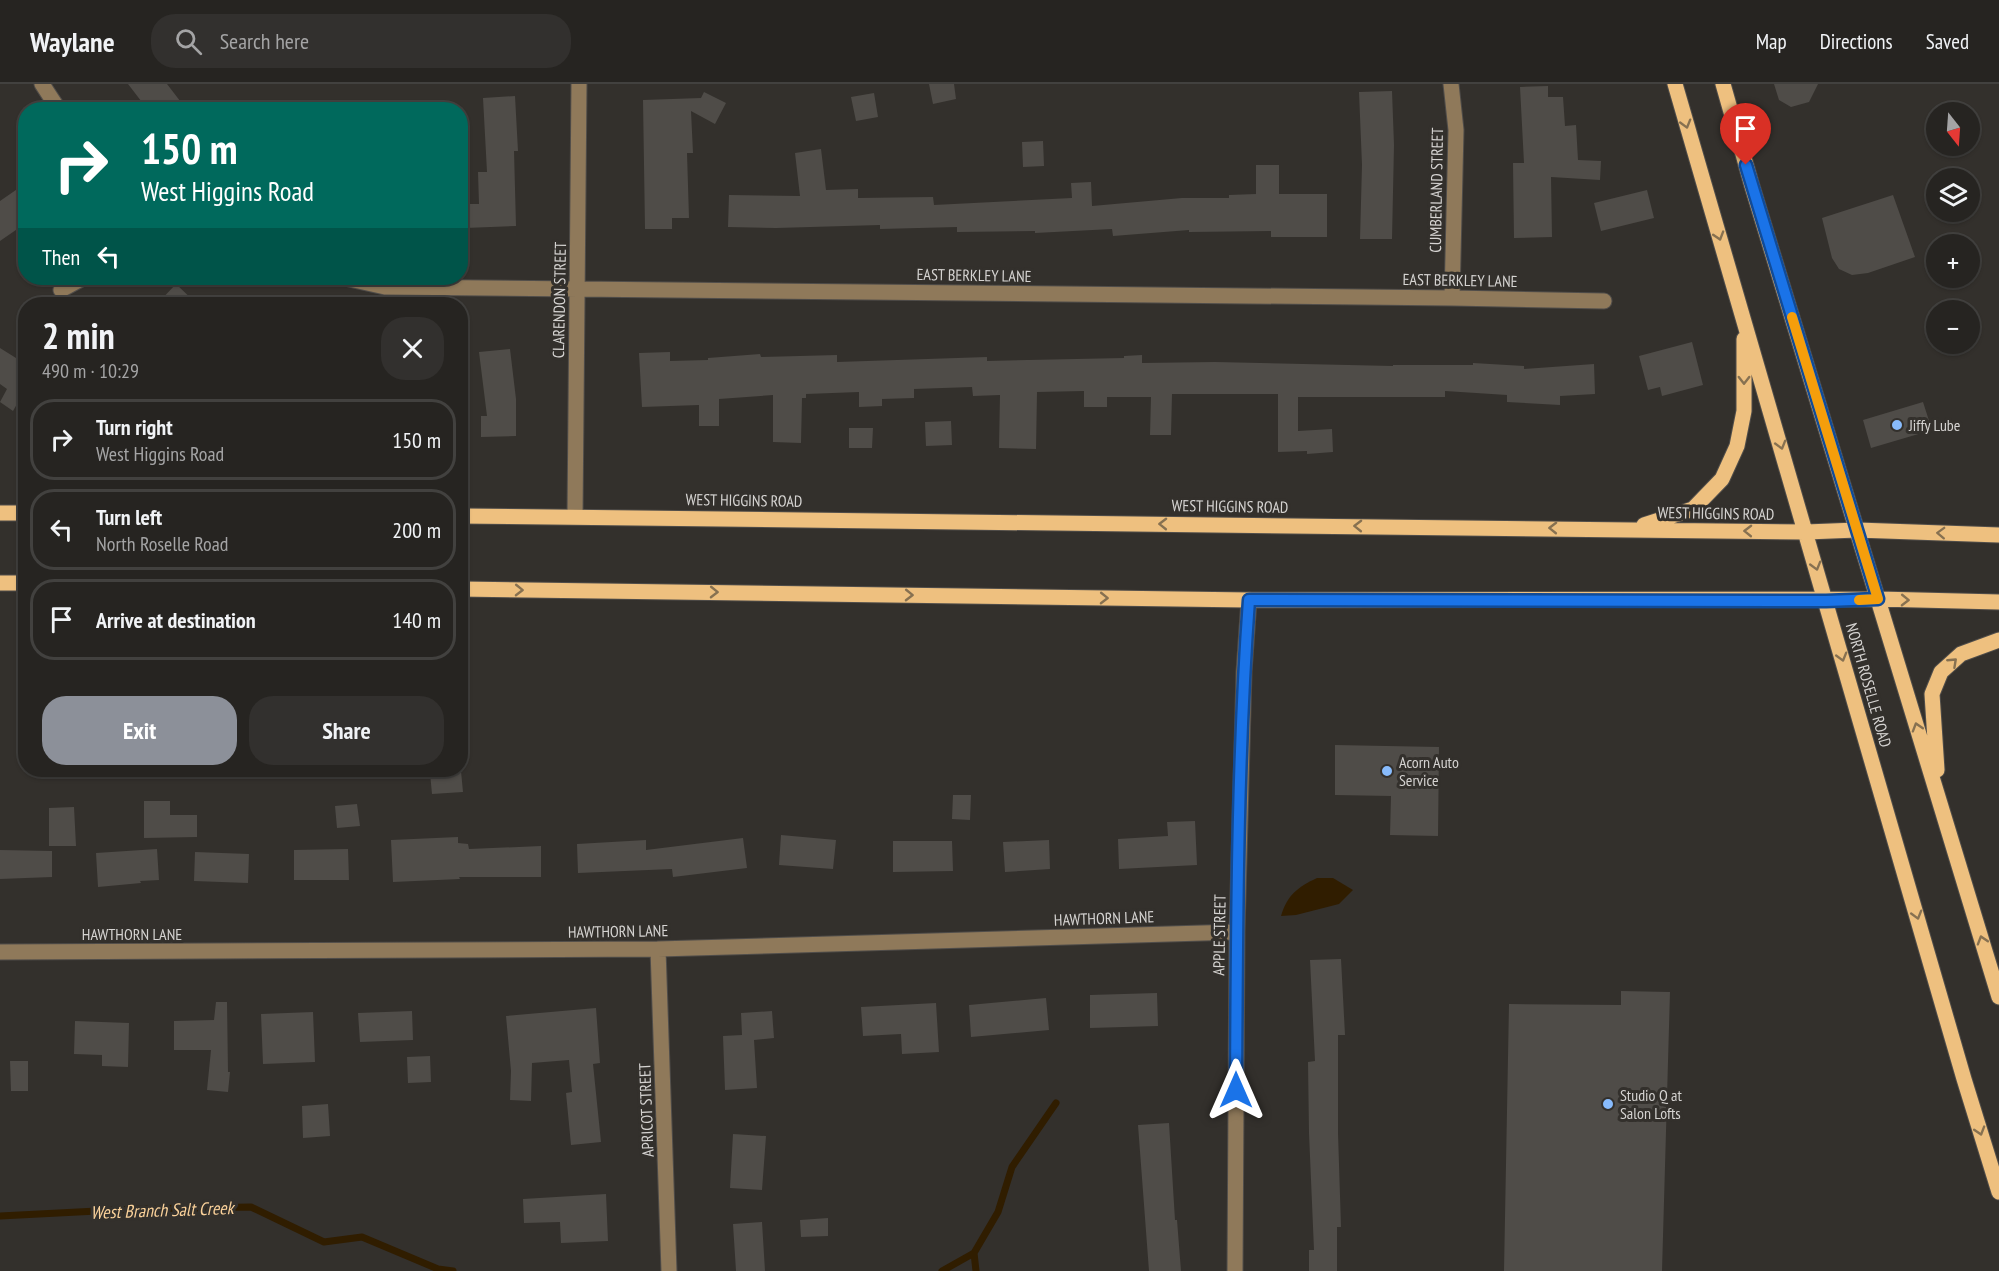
<!DOCTYPE html>
<html lang="en">
<head>
<meta charset="utf-8">
<style>
  :root { --surface:#262421; --page:#32302e; --text:#f1f3f6; --muted:#a4a4a5; --line:#42413f; --accent:#8c9099 }
  body { margin:0; font-family:"PT Sans Narrow",sans-serif; background:var(--page); color:var(--text); height:100vh; display:flex; flex-direction:column; font-size:22px; white-space:nowrap }
  * { box-sizing:border-box; margin:0 }
  p { font-size:20px; color:var(--muted) }
  .icon { flex:none; width:33px; height:33px; fill:none; stroke:currentColor; stroke-width:2; stroke-linecap:round; stroke-linejoin:round }
  .map { position:relative; flex:1; overflow:hidden }
  .drawer { position:absolute; left:18px; top:213px; width:450px; height:480px; display:flex; flex-direction:column; background:var(--surface); border-radius:24px; box-shadow:0 2px 4px #0004,0 0 0 2px var(--line) }
  .drawer>* { flex:none }
  .banner { position:absolute; left:18px; top:18px; width:450px; height:183px; border-radius:24px; box-shadow:0 2px 4px #0004,0 0 0 2px var(--line); background:#00695c; color:#fff; overflow:hidden }
  .needle { width:39px; rotate:163deg }
  .fabs { position:absolute; left:1926px; top:18px; display:grid; gap:12px }
  .fabs a { display:grid; place-items:center; width:54px; height:54px; border-radius:50%; background:var(--surface); box-shadow:0 2px 4px #0004,0 0 0 2px var(--line); font-size:30px }
  .pin { position:absolute; display:grid; place-items:center; width:51px; height:51px; color:#fff; margin:-62px -26px; border-radius:50% 50% 50% 0; rotate:-45deg; box-shadow:0 0 6px #0007 }
  .pin .icon { rotate:45deg }
  .me { position:absolute; width:66px; margin:-33px; rotate:0deg; stroke-linejoin:round; filter:drop-shadow(0 0 4px #0008) }
  .turn { display:flex; align-items:center; gap:21px; height:126px; padding:0 24px; font-size:27px }
  .turn .icon { width:78px; height:78px; stroke-width:2.5 }
  .turn b { display:block; font-size:42px; line-height:51px }
  .then { display:flex; align-items:center; height:57px; padding:0 24px; background:#0003; gap:12px; font-size:22px }
  .round { display:grid; place-items:center; flex:none; width:63px; height:63px; border-radius:24px; background:var(--page) }
  .headline { display:flex; align-items:center; justify-content:space-between; height:102px; padding:0 24px }
  h1 { font-size:36px; font-weight:600; line-height:45px }
  .button { display:flex; gap:12px; margin-top:auto; padding:12px 24px }
  .button a { flex:1; height:69px; border-radius:24px; background:var(--accent); color:#fff; font-size:24px; font-weight:600; line-height:69px; text-align:center }
  .button a+a { background:var(--page); color:var(--text) }
  ul { padding:0; list-style:none }
  li { display:flex; align-items:center; gap:18px; height:81px; margin:0 12px 9px; padding:0 12px; border:3px solid var(--line); border-radius:24px }
  li div { flex:1 }
  li b { display:block; font-size:22px }
  li em { font-style:normal }
  header { display:flex; align-items:center; gap:36px; box-sizing:border-box; height:84px; padding:0 30px; background:var(--surface); border-bottom:2px solid var(--line) }
  header strong { font-size:28px }
  nav { display:flex; gap:33px; margin-inline-start:auto; font-size:21px }
  .search { width:420px; height:54px; background:var(--page); display:flex; align-items:center; gap:15px; box-sizing:border-box; padding:0 21px; border-radius:24px; color:var(--muted); font-size:22px }
  .map>svg:first-child { display:block }
</style>
</head>
<body>
<header>
<strong>Waylane</strong>
<div class="search"><svg class="icon" aria-label="search" viewBox="0 0 24 24"><circle cx="10" cy="10" r="6"/><path d="M15 15l6 6"/></svg>Search here</div>
<nav><a>Map</a><a>Directions</a><a>Saved</a></nav>
</header>
<div class="map">
<svg width="1999" height="1187" viewBox="0 0 1999 1187">
  <rect width="100%" height="100%" fill="#33302c"/>
  <path fill="#301d00" d="M1317,794H1333L1353,806L1339,820L1296,831L1281,832C1287,811 1298,803 1317,794Z"/>
  <g fill="none" stroke-linecap="round" stroke-linejoin="round">
    <path stroke="#301d00" stroke-width="7" d="M0,1132L136,1125L251,1123L324,1158L362,1153L438,1185L453,1187
      M974,1169L998,1128L1012,1083L1056,1019
      M974,1169L976,1187
      M942,1187L974,1169"/>
  </g>
  <path fill="#4f4c48" d="M128,0H167L187,26H148Z
    M929,0H954L956,15L933,20Z
    M1774,0H1818L1809,18L1791,23L1779,16Z
    M1548,2V13H1563L1565,42L1576,41L1578,76L1601,77L1600,96L1551,93L1552,153L1514,154L1513,79H1524L1520,3Z
    M1392,7L1394,61L1392,155H1360L1362,81L1359,8Z
    M704,8L726,19L715,40L691,27L693,69H687L689,134H672V145H645L643,16L701,14Z
    M874,9L878,33L856,37L851,13Z
    M515,12L518,67H514L516,142L465,144L464,120H479L478,88H487L483,14Z
    M1043,57L1044,82L1023,83L1022,58Z
    M821,65L826,106L858,105V114L933,113L934,121L1072,114L1071,99L1091,98L1092,122L1182,114H1229V111L1256,110V81H1279V110H1327V153H1271V147L1189,148V146L1113,152L1112,145L1035,149V147L957,148V143L880,145V141L776,144L728,143L729,111L800,112L795,69Z
    M26,99V139L0,157V117Z
    M1647,106L1654,134L1601,147L1594,119Z
    M1893,111L1915,173L1868,189L1852,191L1839,185L1832,174L1822,134Z
    M176,200L197,220H157Z
    M1692,258L1703,301L1662,312L1660,303L1648,306L1639,272Z
    M0,264L24,279L26,276V316L21,313L13,327L0,318L7,305L0,300Z
    M510,265L516,315V352L481,353V332H487L479,268Z
    M670,268V277L708,276V274L760,270L761,273L837,271V278L987,273V277L1124,274V272L1142,271V279L1215,278L1393,282V281H1473V279L1524,282V285L1594,280L1595,310L1560,312V321L1507,318V311L1445,307V313H1298V347L1332,345L1333,368L1307,370V367L1278,368V310H1172L1171,351H1150L1151,313H1107V323H1084V307L1037,308L1036,365L999,364L1000,311L973,312L972,303L914,305V314L882,315V322L859,323V308L806,310V314H802L801,359L773,358V311L719,315V342H699V321L642,323L639,269Z
    M1923,318L1932,346L1871,364L1863,336Z
    M951,337L952,361L926,362L925,338Z
    M849,344H873L872,364H849Z
    M1335,661L1439,663L1438,752L1390,751L1391,712L1335,711Z
    M461,687L463,708L432,710L430,689Z
    M953,711H971L970,736L952,735Z
    M144,717H170V731H197V753L144,754Z
    M357,720L360,742L337,744L335,722Z
    M74,723L76,762H49V724Z
    M1195,737L1197,781L1119,785L1118,755L1168,752L1167,738Z
    M781,751L836,756L833,785L779,781Z
    M458,753V759L468,760L469,765L541,762V793H459L460,795L393,798L391,756Z
    M743,754L747,784L673,793L672,785L578,789L577,760L646,756V766Z
    M1049,756L1050,785L1005,788L1003,758Z
    M893,757H952L953,787L893,788Z
    M157,765L159,796L140,797L141,799L98,803L96,769Z
    M348,765L349,796H294V766Z
    M0,766L52,767V793L0,795Z
    M195,768L249,770L248,799L194,797Z
    M1341,875L1345,951H1338V1049L1341,1143H1337V1187H1309V1166H1314L1309,1049L1308,978L1315,977L1310,876Z
    M1621,907L1670,908L1662,1187H1504L1509,920L1621,921Z
    M1157,909L1158,942L1090,944V911Z
    M1046,914L1049,946L971,953L969,921Z
    M216,918H227L228,988H230L228,1008L207,1006L211,966H174V937L214,936Z
    M936,919L939,968L902,970L901,950L863,952L861,923Z
    M596,924L600,979L593,980L601,1058L571,1061L566,1009L572,1008L569,976L532,979L531,1017L510,1016L511,987L506,932Z
    M412,927L413,956L360,958L358,929Z
    M772,927L774,954L754,956L757,1004L725,1006L723,952L742,951L741,929Z
    M313,928L315,978L263,980L261,930Z
    M75,937L129,939L128,983L102,982V971L74,970Z
    M430,972L431,998L408,999L407,973Z
    M10,977H28V1007H11Z
    M328,1020L330,1052L303,1054L302,1022Z
    M1169,1039L1175,1136H1177L1181,1187H1149L1138,1041Z
    M733,1050L766,1052L762,1106L730,1104Z
    M606,1110L608,1157L561,1159L560,1138L524,1139L523,1115Z
    M828,1134V1152L801,1153L800,1136Z
    M762,1138L765,1187H736L733,1140Z"/>
  <g fill="none" stroke-linecap="round" stroke-linejoin="round">
    <defs>
      <path id="minor" d="M42,0L59,26
        M1451,0L1456,46L1452,214
        M345,194L385,203L1452,214L1604,217
        M61,206L83,194
        M575,432L579,0
        M658,865L669,1187
        M0,868L658,865L1237,848
        M1235,1187L1237,848L1244,588L1249,516"/>
      <path id="major" d="M1675,0L1964,995L1999,1108
        M1723,0L1752,102L1999,913
        M0,429H26
        M460,432L1806,448L1857,446L1999,451
        M1644,441L1693,425L1722,395L1737,362L1744,327V255
        M0,499H26
        M460,505L1249,516L1878,515L1999,518
        M1937,686L1932,610L1941,588L1961,570L1999,556"/>
    </defs>
    <use href="#minor" stroke="#504d4a" stroke-width="17"/>
    <use href="#major" stroke="#504d4a" stroke-width="17"/>
    <use href="#minor" stroke="#8f795a" stroke-width="15"/>
    <use href="#major" stroke="#eec07f" stroke-width="15"/>
  </g>
  <defs><path id="oneway-chevron" d="M-2-3.5L2.5 0L-2 3.5" fill="none" stroke-width="1.6" stroke-linecap="round" stroke-linejoin="round" transform="scale(1.5)"/></defs>
  <g stroke="#877151">
    <use href="#oneway-chevron" transform="translate(1686 40) rotate(74)"/>
    <use href="#oneway-chevron" transform="translate(1719 152) rotate(73)"/>
    <use href="#oneway-chevron" transform="translate(1744 296) rotate(90)"/>
    <use href="#oneway-chevron" transform="translate(1781 361) rotate(74)"/>
    <use href="#oneway-chevron" transform="translate(1163 440) rotate(-179)"/>
    <use href="#oneway-chevron" transform="translate(1358 442) rotate(-179)"/>
    <use href="#oneway-chevron" transform="translate(1553 444) rotate(-179)"/>
    <use href="#oneway-chevron" transform="translate(1748 447) rotate(-179)"/>
    <use href="#oneway-chevron" transform="translate(1941 449) rotate(-178)"/>
    <use href="#oneway-chevron" transform="translate(1816 482) rotate(74)"/>
    <use href="#oneway-chevron" transform="translate(519 506) rotate(1)"/>
    <use href="#oneway-chevron" transform="translate(714 508) rotate(1)"/>
    <use href="#oneway-chevron" transform="translate(909 511) rotate(1)"/>
    <use href="#oneway-chevron" transform="translate(1104 514) rotate(1)"/>
    <use href="#oneway-chevron" transform="translate(1905 516) rotate(1)"/>
    <use href="#oneway-chevron" transform="translate(1842 573) rotate(74)"/>
    <use href="#oneway-chevron" transform="translate(1953 578) rotate(-43)"/>
    <use href="#oneway-chevron" transform="translate(1917 643) rotate(-107)"/>
    <use href="#oneway-chevron" transform="translate(1917 831) rotate(74)"/>
    <use href="#oneway-chevron" transform="translate(1982 856) rotate(-107)"/>
    <use href="#oneway-chevron" transform="translate(1980 1047) rotate(73)"/>
  </g>
  <g fill="none" stroke-linecap="round" stroke-linejoin="round">
    <defs>
      <path id="route" d="M1236,1006C1237,843 1237,679 1249,516L1826,517L1878,515L1746,81"/>
    </defs>
    <use href="#route" stroke="#114b97" stroke-width="15"/>
    <use href="#route" stroke="#1a73e8" stroke-width="10"/>
    <path stroke="#f59e0b" stroke-width="10" d="M1792,233L1878,515L1859,516"/>
  </g>
  <g fill="#88bbfc" stroke="#33302c" stroke-width="2">
    <circle cx="1897" cy="341" r="6"/>
    <circle cx="1387" cy="687" r="6"/>
    <circle cx="1608" cy="1020" r="6"/>
  </g>
  <g text-anchor="middle" dominant-baseline="central" stroke-width="6" stroke-linejoin="round" paint-order="stroke">
    <g font-size="16" fill="#d5d3d1" stroke="#33302c">
      <text transform="translate(1436 106) rotate(-89)">CUMBERLAND STREET</text>
      <text transform="translate(974 191) rotate(1)">EAST BERKLEY LANE</text>
      <text transform="translate(1460 196) rotate(1)">EAST BERKLEY LANE</text>
      <text transform="translate(559 216) rotate(-89)">CLARENDON STREET</text>
      <text transform="translate(744 416) rotate(1)">WEST HIGGINS ROAD</text>
      <text transform="translate(1230 422) rotate(1)">WEST HIGGINS ROAD</text>
      <text transform="translate(1716 429) rotate(1)">WEST HIGGINS ROAD</text>
      <text transform="translate(1869 601) rotate(74)">NORTH ROSELLE ROAD</text>
      <text transform="translate(1104 834) rotate(-2)">HAWTHORN LANE</text>
      <text transform="translate(618 847) rotate(-1)">HAWTHORN LANE</text>
      <text x="132" y="850">HAWTHORN LANE</text>
      <text transform="translate(1219 851) rotate(-89)">APPLE STREET</text>
      <text transform="translate(646 1026) rotate(-92)">APRICOT STREET</text>
    </g>
    <g font-size="16" fill="#d5d3d1" stroke="#33302c" text-anchor="start">
      <text x="1909" y="341">Jiffy Lube</text>
      <text x="1399" y="678">Acorn Auto<tspan x="1399" dy="18">Service</tspan></text>
      <text x="1620" y="1011">Studio Q at<tspan x="1620" dy="18">Salon Lofts</tspan></text>
    </g>
    <g font-size="18" font-style="italic" fill="#fad19a" stroke="#33302c">
      <text transform="translate(162 1126) rotate(-2)">West Branch Salt Creek</text>
    </g>
  </g>
</svg>
<div class="fabs">
<a><svg class="needle" viewBox="-14 -14 28 28"><path d="M0-13l5 13h-10z" fill="#e53935"/><path d="M0 13l5-13h-10z" fill="#a4a4a5"/></svg></a>
<a><svg class="icon" aria-label="layers" viewBox="0 0 24 24"><path d="M12 4l9 5-9 5-9-5zM3 14l9 5 9-5"/></svg></a>
<a>+</a>
<a>−</a>
</div>
<div class="pin" style="left:1746px;top:81px;background:#d93025"><svg class="icon" aria-label="arrive" viewBox="0 0 24 24"><path d="M6 21V4h12l-3 4 3 4H6"/></svg></div>
<svg class="me" style="left:1236px;top:1006px" viewBox="-20 -20 40 40"><path d="M0-17L14 15 0 8-14 15z" fill="#1a73e8" stroke="#fff" stroke-width="4"/></svg>
<div class="banner">
<div class="turn"><svg class="icon" aria-label="right" viewBox="0 0 24 24"><path d="M7 20v-9h11M14 6l5 5-5 5"/></svg><div><b>150 m</b>West Higgins Road</div></div>
<div class="then">Then<svg class="icon" aria-label="left" viewBox="0 0 24 24"><path d="M17 20v-9H6M10 6l-5 5 5 5"/></svg></div>
</div>
<section class="drawer">
<div class="headline"><div><h1>2 min</h1><p>490 m · 10:29</p></div><a class="round"><svg class="icon" aria-label="close" viewBox="0 0 24 24"><path d="M6 6l12 12M18 6L6 18"/></svg></a></div>
<ul>
<li><svg class="icon" aria-label="right" viewBox="0 0 24 24"><path d="M7 20v-9h11M14 6l5 5-5 5"/></svg><div><b>Turn right</b><p>West Higgins Road</p></div><em>150 m</em></li>
<li><svg class="icon" aria-label="left" viewBox="0 0 24 24"><path d="M17 20v-9H6M10 6l-5 5 5 5"/></svg><div><b>Turn left</b><p>North Roselle Road</p></div><em>200 m</em></li>
<li><svg class="icon" aria-label="arrive" viewBox="0 0 24 24"><path d="M6 21V4h12l-3 4 3 4H6"/></svg><div><b>Arrive at destination</b></div><em>140 m</em></li>
</ul>
<div class="button"><a>Exit</a><a>Share</a></div>
</section>
</div>
</body>
</html>
